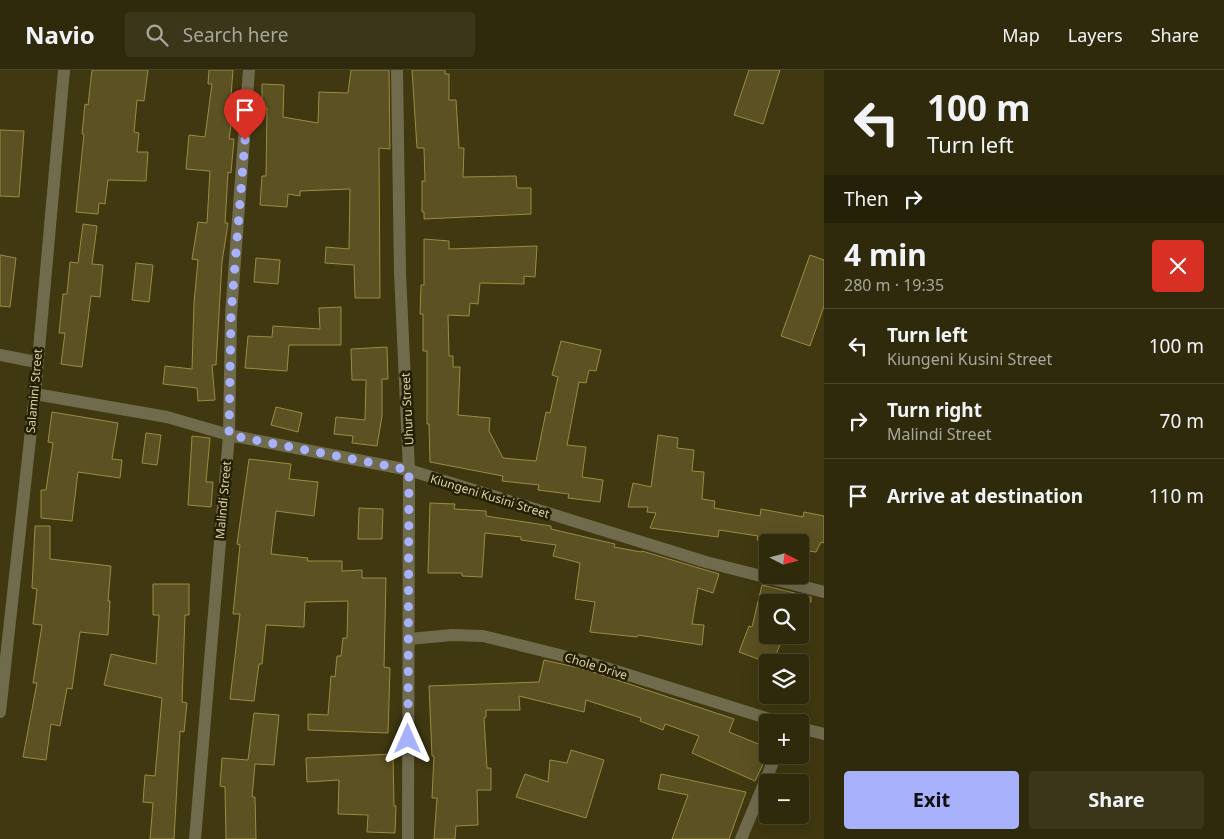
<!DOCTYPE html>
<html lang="en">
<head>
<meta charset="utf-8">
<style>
  :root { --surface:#2f2a0c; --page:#3b361a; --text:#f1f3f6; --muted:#a7a79d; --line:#4a462d; --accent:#a7b1fc }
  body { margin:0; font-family:"Noto Sans",sans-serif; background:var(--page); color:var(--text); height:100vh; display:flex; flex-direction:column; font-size:19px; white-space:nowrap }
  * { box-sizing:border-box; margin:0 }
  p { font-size:16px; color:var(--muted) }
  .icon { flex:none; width:28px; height:28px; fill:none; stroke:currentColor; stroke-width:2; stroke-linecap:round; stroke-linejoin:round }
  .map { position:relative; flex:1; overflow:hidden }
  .sheet { display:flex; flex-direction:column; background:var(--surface); width:400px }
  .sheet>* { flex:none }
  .top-card { background:#2f2a0c; color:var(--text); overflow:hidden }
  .needle { width:32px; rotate:96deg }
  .fabs { position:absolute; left:759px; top:464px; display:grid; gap:10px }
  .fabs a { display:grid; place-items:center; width:50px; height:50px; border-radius:5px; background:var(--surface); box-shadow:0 5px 20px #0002,0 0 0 1px var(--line); font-size:25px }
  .pin { position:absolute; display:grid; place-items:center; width:42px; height:42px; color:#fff; margin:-51px -21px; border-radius:50% 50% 50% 0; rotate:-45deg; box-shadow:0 0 5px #0007 }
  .pin .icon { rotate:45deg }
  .me { position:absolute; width:55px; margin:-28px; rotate:0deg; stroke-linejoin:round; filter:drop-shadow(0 0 4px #0008) }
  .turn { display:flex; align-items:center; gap:18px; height:105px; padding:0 20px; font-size:22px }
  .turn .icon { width:65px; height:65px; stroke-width:2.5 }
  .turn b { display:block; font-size:35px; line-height:42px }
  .then { display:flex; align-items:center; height:48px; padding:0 20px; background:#0003; gap:10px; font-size:19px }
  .round { display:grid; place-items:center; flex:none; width:52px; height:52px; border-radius:5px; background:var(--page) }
  .head { display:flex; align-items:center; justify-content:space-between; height:85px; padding:0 20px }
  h1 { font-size:30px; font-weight:700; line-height:38px }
  .primary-button { display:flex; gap:10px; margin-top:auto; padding:10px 20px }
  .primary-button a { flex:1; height:58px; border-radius:5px; background:var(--accent); color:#111; font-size:20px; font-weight:700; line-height:58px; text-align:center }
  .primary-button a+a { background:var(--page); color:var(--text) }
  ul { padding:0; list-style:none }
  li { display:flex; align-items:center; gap:15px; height:75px; padding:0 20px; border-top:1px solid var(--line) }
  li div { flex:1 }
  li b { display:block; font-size:19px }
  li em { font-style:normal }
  header { display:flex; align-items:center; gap:30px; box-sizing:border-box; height:70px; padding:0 25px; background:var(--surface); border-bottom:1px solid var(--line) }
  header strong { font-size:24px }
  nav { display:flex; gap:28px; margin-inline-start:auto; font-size:18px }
  .search { width:350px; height:45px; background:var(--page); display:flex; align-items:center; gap:12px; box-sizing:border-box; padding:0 18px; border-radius:5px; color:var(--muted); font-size:19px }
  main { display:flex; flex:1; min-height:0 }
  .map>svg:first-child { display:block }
</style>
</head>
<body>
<header>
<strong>Navio</strong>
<div class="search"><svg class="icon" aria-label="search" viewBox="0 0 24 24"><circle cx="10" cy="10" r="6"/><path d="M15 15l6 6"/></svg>Search here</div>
<nav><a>Map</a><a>Layers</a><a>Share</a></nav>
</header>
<main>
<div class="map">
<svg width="824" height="769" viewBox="0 0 824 769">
  <rect width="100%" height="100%" fill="#3f3810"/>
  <path fill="#5b5122" stroke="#9b8c43" d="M92,0H148L144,31L137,30L134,62L139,63L137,82H148L146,111L108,110L105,134L99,133L98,144L76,142L84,64H82L85,34L88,35Z
    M209,0H233L231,26L235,27L229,69H234L231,103L228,102L225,153H228L222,192L216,295H212L215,330L198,331L197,318L163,314L165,296L192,299L194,233L198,190L192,189L198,152L207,153L210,101L186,99L189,65L205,67L212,14H208Z
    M351,0H389L390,79L379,78L380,228H355L354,195L325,193L326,177L349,179L350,119L300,121V126L288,124L287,137L260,135L262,106H266L267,38H262V14L284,15L283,47L318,53L319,22L348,23Z
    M412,0H445V4H449V30H456L459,78H464L463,107L516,106L517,118H531V144L424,149V142H422V111H425L424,78H417Z
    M749,0H780L763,54L734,45Z
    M0,60L24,61L19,127L0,126Z
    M83,154L97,156L92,194L103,195L100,227L91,226L82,297L61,294L65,263H59L63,224H67L70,192L78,193Z
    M424,169L449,171V179L537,176L535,207L524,206V214L480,213L478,234L470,233L469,246L448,245L449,286H453V297H460L458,345L490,348L489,361L503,388L536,391L546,342L550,343L558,307L552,305L561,271L601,280L596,301L589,300L586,313L579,312L567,375L586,377L582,407L603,410L600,432L568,428L569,424L538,420L539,415L502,411L503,406L430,392L429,354H427V281H423V244H420L421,215H424Z
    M0,185L16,188L10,237L0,236Z
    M810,185L824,190V236L810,276L781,266Z
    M256,188L280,190L278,214L254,212Z
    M136,193L153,195L149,232L132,230Z
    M341,237V275H289L287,301L245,298L248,266L272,267L273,256L320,259L319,238Z
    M387,277L388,309H382V346L377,376L352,373L353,366L334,364L336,347L365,350L366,310H352L351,279Z
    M276,337L302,343L298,362L271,355Z
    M52,342L118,353L112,389L122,390L120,408L78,402L72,451L41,448V420H46L53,373L48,372Z
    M146,363L161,365L157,395L142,393Z
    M658,365L678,368L677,378L694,380L692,401L704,402L702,429L715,431L714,438L760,446L761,439L803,447L804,442L824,446V473L821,472L816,482L800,480V472H774L757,470L758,466L719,460L718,467L650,458L656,443L647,442L648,437H628L633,413L651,417Z
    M192,366L210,368L206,412H213L211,437L188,435Z
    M249,389L291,394L289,409L318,412L314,446L276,441L271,484L308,488L307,491H342V501L362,500V508H386L384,597L390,598L388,663L308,660V644L328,645L331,606L335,607L337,586H341L343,568H347L348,531L305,532L304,557L266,555L262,594H259L254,631L230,629L240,544H233L240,475L237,474Z
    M430,433L455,434L454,439L486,441V446L551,456V459L615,474L614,477L641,482L642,481L719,504L713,523L698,518L692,554L704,555L702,575L638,565L637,567L590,562L595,532L575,529L580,493L553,486L556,475L521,470V467L485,463L482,507L462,506V503H428Z
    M359,438L383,439L382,469H358Z
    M35,456H50V489L111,496L108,531H110L108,565L80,562L72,619L67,618L60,656L51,654L46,690L23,687L37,613H33L42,555L33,554L37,519L32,518Z
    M153,514H189V545H185L182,632L187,633L184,662L180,661L174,769H150L153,733L143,732L145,705L155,706L162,628L104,615L111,584L156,594L159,545H153Z
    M762,515L811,527V532H768V565H784L773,592H766L739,582L749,556L752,557Z
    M544,590L584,599L734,649L729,662L768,678V684L755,711L692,683L699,666L665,654L663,660L640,651L641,648L586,630L584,642L519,626L520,640H486V647L484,648L487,698H491V720H477L478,755L456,756L455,769H434L437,728H432L434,686H432L429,616L539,612Z
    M254,643L279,645L274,695L255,694L252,727H255L256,769H226L225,717L220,716L222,688L248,690Z
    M571,680L604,690L586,748L516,727L525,704L548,712L550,690L567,693Z
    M393,684L394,736H396L395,763L367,762L368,745L338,744L339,710L307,712L306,688Z
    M661,704L746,722L729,769H672L688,725L658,719Z"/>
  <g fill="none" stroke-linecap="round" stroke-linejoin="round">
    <path stroke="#716b4e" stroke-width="12" d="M397,0L400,203L409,400L408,769
      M0,285L36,292
      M35,324L167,347L229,365L409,400L706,492L824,522
      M409,569L452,565L483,566L584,591L779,652
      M0,642L35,324L64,0
      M800,658L824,664
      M195,769L229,365L231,245L249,0
      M741,769L776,685"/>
  </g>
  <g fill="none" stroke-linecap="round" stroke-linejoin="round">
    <path stroke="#a7b1fc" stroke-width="9" stroke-dasharray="0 16.2" d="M245,70L231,245L229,365L409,400L408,669"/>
  </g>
  <g text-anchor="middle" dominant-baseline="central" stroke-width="5" stroke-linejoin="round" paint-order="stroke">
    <g font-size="12" fill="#dad3af" stroke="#251f01">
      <text transform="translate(34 321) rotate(-85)">Salamini Street</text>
      <text transform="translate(407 339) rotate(-93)">Uhuru Street</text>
      <text transform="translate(490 426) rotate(17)">Kiungeni Kusini Street</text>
      <text transform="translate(223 430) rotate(-85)">Malindi Street</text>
      <text transform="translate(596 596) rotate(17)">Chole Drive</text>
    </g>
  </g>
</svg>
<div class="fabs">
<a><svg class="needle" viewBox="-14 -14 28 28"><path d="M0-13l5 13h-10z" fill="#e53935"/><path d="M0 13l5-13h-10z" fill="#a7a79d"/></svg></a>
<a><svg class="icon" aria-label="search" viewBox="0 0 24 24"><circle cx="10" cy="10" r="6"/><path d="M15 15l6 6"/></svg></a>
<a><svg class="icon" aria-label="layers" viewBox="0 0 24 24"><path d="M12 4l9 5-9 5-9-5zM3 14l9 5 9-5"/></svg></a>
<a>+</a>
<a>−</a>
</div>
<div class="pin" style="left:245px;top:70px;background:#d93025"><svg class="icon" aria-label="arrive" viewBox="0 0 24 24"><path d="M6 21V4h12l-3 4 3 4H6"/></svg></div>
<svg class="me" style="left:408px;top:669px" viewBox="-20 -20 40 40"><path d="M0-17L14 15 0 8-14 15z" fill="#a7b1fc" stroke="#fff" stroke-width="4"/></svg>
</div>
<section class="sheet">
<div class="top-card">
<div class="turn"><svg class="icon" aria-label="left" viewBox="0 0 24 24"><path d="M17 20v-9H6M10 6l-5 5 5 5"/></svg><div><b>100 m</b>Turn left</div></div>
<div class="then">Then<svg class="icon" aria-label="right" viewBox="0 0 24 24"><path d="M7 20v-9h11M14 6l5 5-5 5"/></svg></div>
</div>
<div class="head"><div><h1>4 min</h1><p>280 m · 19:35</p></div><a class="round" style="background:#d93025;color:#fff"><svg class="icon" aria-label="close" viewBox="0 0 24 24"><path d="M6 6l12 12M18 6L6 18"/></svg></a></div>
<ul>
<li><svg class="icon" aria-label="left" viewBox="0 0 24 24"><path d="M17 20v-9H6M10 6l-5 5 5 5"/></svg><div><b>Turn left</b><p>Kiungeni Kusini Street</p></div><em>100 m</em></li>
<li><svg class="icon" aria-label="right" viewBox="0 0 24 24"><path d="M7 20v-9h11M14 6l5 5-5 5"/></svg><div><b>Turn right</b><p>Malindi Street</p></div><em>70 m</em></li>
<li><svg class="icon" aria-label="arrive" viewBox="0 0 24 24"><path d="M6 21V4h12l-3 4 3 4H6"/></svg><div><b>Arrive at destination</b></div><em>110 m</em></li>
</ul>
<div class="primary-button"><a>Exit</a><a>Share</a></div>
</section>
</main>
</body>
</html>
